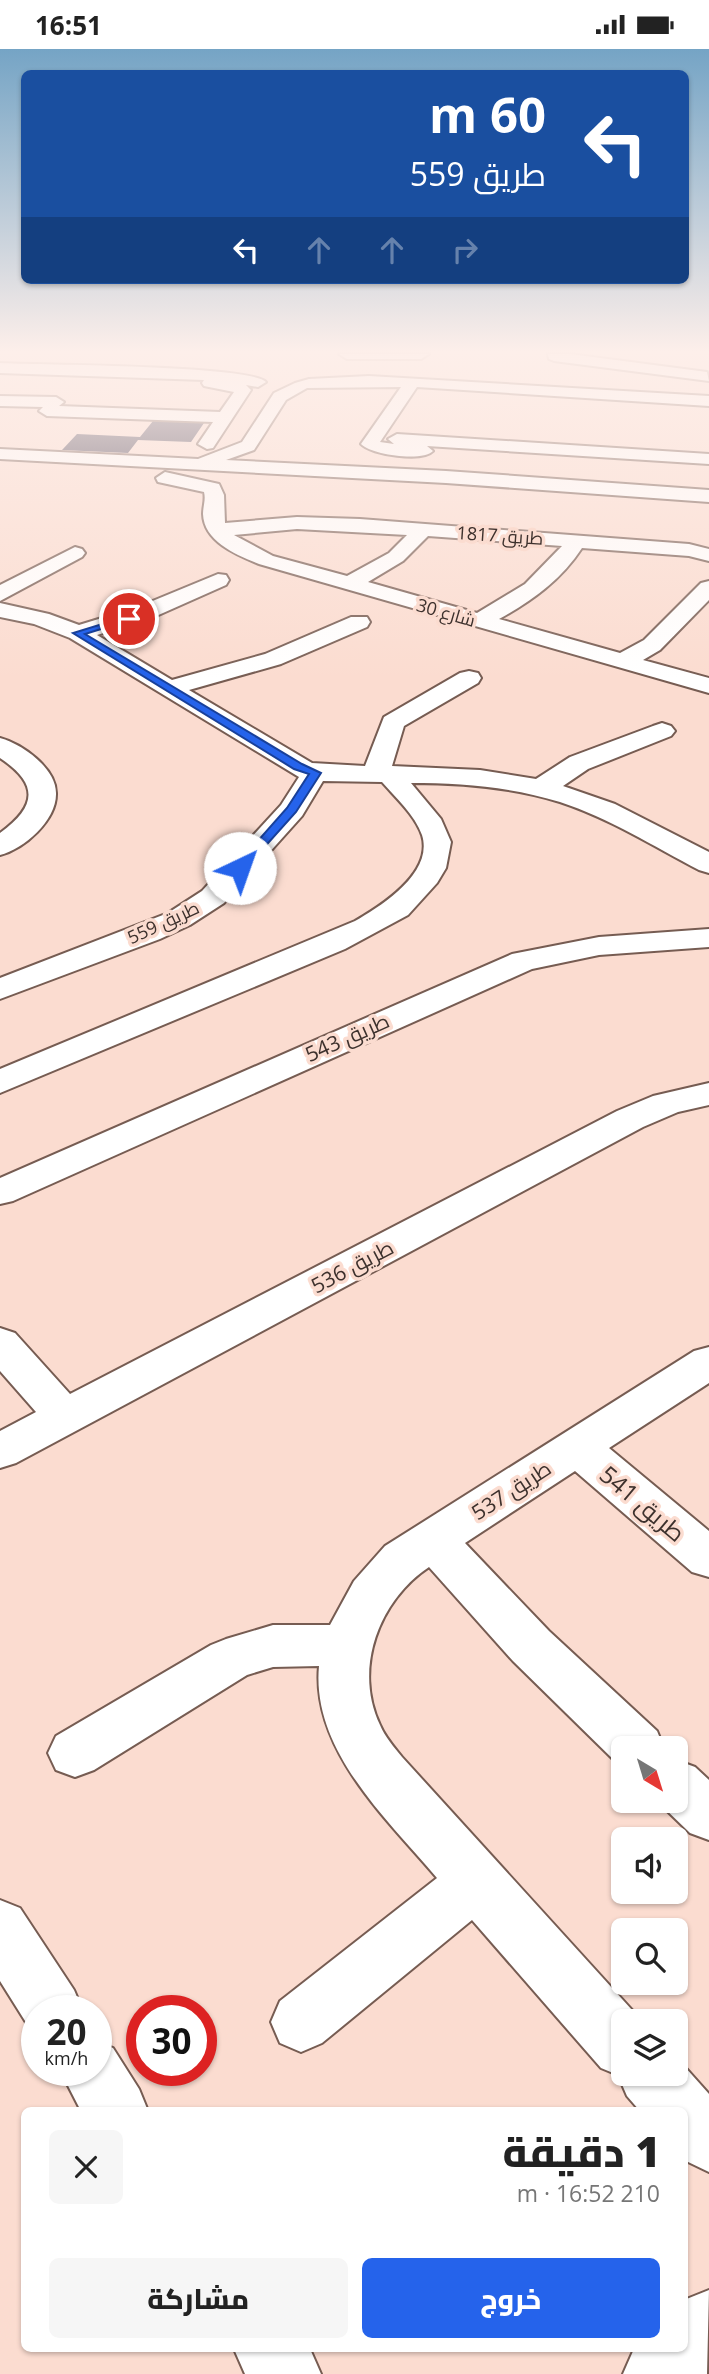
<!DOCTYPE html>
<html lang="ar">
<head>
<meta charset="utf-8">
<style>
  :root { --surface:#fff; --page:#f6f6f6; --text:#222; --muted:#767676; --accent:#2563eb }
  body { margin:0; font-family:"Open Sans",Cairo,sans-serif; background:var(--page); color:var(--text); direction:rtl; height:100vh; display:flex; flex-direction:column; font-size:26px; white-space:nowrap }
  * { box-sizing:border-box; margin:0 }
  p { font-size:23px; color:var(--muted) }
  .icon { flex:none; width:38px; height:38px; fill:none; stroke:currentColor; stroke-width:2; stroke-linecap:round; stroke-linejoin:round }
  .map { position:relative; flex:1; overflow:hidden; direction:ltr }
  .drawer { position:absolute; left:21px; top:2058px; width:667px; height:245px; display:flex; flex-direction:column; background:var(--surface); border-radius:10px; box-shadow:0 2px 5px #0004; direction:rtl }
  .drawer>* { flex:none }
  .banner { position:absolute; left:21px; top:21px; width:668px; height:214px; border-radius:10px; box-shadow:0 2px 5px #0004; direction:rtl; background:#1a4fa0; color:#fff; overflow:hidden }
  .needle { width:46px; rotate:142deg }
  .tools { position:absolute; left:611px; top:1687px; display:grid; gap:14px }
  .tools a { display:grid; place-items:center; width:77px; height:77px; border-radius:10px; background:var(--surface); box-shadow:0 2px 5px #0004; font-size:35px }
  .speed { position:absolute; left:21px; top:1946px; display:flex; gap:14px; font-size:35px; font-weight:700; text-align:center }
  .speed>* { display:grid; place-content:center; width:91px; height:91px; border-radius:50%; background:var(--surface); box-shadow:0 2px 5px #0004; line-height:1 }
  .speed small { font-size:18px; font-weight:400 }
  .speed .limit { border:10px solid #d22; background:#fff; color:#111 }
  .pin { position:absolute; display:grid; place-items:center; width:60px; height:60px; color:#fff; margin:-30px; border:4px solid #fff; border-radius:50%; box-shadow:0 2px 7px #0007 }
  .me { position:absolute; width:77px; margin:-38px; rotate:42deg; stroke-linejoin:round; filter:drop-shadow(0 0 5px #0008) }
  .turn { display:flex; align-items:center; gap:24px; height:147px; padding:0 28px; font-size:32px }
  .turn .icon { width:91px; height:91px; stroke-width:2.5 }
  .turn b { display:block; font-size:49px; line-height:60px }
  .lanes { display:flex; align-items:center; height:66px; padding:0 28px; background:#0003; justify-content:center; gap:35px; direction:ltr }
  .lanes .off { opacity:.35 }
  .round { display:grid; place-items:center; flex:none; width:74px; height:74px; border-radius:10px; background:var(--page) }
  .summary { display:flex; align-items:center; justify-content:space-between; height:119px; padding:0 28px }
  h1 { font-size:42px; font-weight:800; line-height:52px }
  .cta { display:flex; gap:14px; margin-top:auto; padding:14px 28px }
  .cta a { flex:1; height:80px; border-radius:10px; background:var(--accent); color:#fff; font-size:28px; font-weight:800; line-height:80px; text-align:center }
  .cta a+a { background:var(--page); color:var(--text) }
  .status { display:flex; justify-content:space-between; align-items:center; height:49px; padding:0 35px; background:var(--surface); direction:ltr }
  .status svg { height:19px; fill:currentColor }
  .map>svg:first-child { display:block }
</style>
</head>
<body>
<div class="status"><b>16:51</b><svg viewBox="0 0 49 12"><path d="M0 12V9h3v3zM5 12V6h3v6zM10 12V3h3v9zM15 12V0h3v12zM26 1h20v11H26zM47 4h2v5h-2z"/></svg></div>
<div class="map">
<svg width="709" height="2325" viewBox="0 0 709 2325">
  <rect width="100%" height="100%" fill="#fbdcd0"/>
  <path fill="#3f384e" d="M153,372L204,374L191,393L138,391L128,404L62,401L77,385L140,388Z"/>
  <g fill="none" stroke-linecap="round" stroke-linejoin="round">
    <defs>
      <path id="minor" d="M339,305H429L421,310H347Z
        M548,305H570L707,323L709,332L554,312L549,310Z
        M0,314C37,316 250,316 266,333L258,338L246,336L251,341L213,399L207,400L198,395L213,373L47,367L39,362L43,358L0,357V347L56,348L64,353L59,357L220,363L234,343L204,337L202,334L204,331L0,324Z
        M369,327L709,347V357L417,338L380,393L394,395L388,390L397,385L709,405V415L427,397L433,402C423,413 371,406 361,395L401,338L307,339L286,351L254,401L226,411L446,422L709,441V453L446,434L0,410V400L198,410L242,393L274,344L295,334L309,330Z
        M165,423L219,435L224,446L225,474L297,468L360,470L689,495L709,500V512L689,507L582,499C561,531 532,552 499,570L620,604L644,591L701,534L709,532V551L660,601L643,611L709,629V644L259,515C237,506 204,493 203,465C203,457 206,451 204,443L158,433L156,429ZM297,480L407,486L389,504L347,527L273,507L234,486ZM428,487L562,497L525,535L477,564L368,533L403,512Z
        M75,498L82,500L85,504L82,508L0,552V536Z
        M218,525L226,526L229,531L226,536L154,568L97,586L172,631L265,605L351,568H367L370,573L367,578L281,615L189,641L312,714L365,717L384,668L460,624L469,622L478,624L481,629L478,634L404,677L392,717L480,721L536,730L570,708L653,677L662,674L671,677L675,682L671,687L588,720L563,737L615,755L709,803V824L699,821C653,797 609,769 560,753C512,738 461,734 411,734L441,770L451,793L446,819L437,834L408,866L345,900L0,1044V1020L355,872C381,857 434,824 422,786C415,766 396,749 382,733L323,732L302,767L224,854L190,876L160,890L0,950V929L168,864L202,842L281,756L299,728L70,589L34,575L0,568V554L49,565L79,576L138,558Z
        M0,689C22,695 56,719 56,744C57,771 24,800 0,806V784C37,757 39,735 0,709Z
        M709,880V898L599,906L532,920L13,1152L0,1155V1129L512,905L599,888Z
        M709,1034V1056L678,1063L643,1078L16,1414L0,1419V1382L36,1363L0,1322V1279L15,1284L70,1345L617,1062L653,1047Z
        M709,1298V1334L609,1399L709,1482V1528L692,1523L575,1422L465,1494L549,1582L657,1682L664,1699H623V1717L619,1716L513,1612L429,1518C379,1551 353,1620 380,1676C385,1688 394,1698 402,1708L642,1972H623V2025H676V2008L709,2045V2123L684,2111V2062H640L627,2047L618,2026L601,2019L472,1871L322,1994L301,2003L280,1994L271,1973L280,1952L437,1829C388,1771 311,1701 319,1617L273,1618L247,1626L94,1721L75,1728L56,1721L48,1704L56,1687L211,1596L226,1590L273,1576H330L354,1532L385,1497L694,1302Z
        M676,1711L695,1718L709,1731V1791L690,1784L657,1752H676Z
        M0,1851L20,1859L74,1941L83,1962H37V1985L32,1983L0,1932Z
        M96,1992L113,1999L139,2040L148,2062H81L60,2021H96Z
        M709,2241L707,2325H623L634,2300H684V2251Z
        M234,2300H310L321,2325H245Z"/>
    </defs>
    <use href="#minor" stroke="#765c52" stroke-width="4"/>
    <use href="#minor" fill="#fff" fill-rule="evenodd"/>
  </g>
  <linearGradient id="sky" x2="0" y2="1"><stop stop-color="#75a4c5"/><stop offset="0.48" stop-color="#fdefea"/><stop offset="1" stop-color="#fdefea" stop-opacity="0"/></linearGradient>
  <rect width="709" height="630" fill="url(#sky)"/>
  <path fill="#2563eb" stroke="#184099" stroke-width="2" d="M125,568L133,570L85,585L302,715L321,724L296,763L244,821L234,819L287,759L309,725L294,720L73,584Z"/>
  <g text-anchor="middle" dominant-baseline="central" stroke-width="7" stroke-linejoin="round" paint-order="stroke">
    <g font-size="18" fill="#3d312d" stroke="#fbdcd0">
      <text transform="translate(500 486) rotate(4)">طريق 1817</text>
      <text transform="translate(446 563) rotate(16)">شارع 30</text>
      <text transform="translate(163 873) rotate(-25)">طريق 559</text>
    </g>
    <g font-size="21" fill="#3d312d" stroke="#fbdcd0">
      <text transform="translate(347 988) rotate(-24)">طريق 543</text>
      <text transform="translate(352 1217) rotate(-28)">طريق 536</text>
      <text transform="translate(511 1441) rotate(-33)">طريق 537</text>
    </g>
    <g font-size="24" fill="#3d312d" stroke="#fbdcd0">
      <text transform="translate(643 1454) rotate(40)">طريق 541</text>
    </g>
  </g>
</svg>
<div class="tools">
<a><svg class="needle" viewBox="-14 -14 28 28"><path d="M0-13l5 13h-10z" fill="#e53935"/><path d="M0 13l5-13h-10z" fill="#767676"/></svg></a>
<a><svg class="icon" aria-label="sound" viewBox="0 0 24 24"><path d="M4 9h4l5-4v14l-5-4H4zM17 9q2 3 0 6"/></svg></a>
<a><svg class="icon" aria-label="search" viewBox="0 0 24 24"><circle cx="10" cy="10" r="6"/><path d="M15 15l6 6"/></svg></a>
<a><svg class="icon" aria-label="layers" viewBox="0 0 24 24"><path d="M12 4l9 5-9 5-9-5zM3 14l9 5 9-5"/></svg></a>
</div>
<div class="speed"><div>20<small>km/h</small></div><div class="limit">30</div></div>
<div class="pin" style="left:129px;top:570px;background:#d93025"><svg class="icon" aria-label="arrive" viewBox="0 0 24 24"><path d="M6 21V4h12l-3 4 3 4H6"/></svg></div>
<svg class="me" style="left:240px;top:819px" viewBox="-20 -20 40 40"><circle r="19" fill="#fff"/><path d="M0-13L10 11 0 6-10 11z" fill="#2563eb"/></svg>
<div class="banner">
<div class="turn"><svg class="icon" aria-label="left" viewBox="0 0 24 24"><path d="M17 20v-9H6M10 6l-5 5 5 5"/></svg><div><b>60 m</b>طريق 559</div></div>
<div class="lanes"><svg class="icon" aria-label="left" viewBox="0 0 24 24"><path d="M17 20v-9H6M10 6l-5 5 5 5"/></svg><svg class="icon off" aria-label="ahead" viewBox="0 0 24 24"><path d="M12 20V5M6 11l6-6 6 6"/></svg><svg class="icon off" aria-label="ahead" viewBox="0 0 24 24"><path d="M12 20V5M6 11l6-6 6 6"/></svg><svg class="icon off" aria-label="right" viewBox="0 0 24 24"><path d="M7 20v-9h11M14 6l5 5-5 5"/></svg></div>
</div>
<section class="drawer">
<div class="summary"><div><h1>1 دقيقة</h1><p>210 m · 16:52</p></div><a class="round"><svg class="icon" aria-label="close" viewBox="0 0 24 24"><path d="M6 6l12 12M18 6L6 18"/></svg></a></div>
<div class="cta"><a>خروج</a><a>مشاركة</a></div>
</section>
</div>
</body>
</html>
